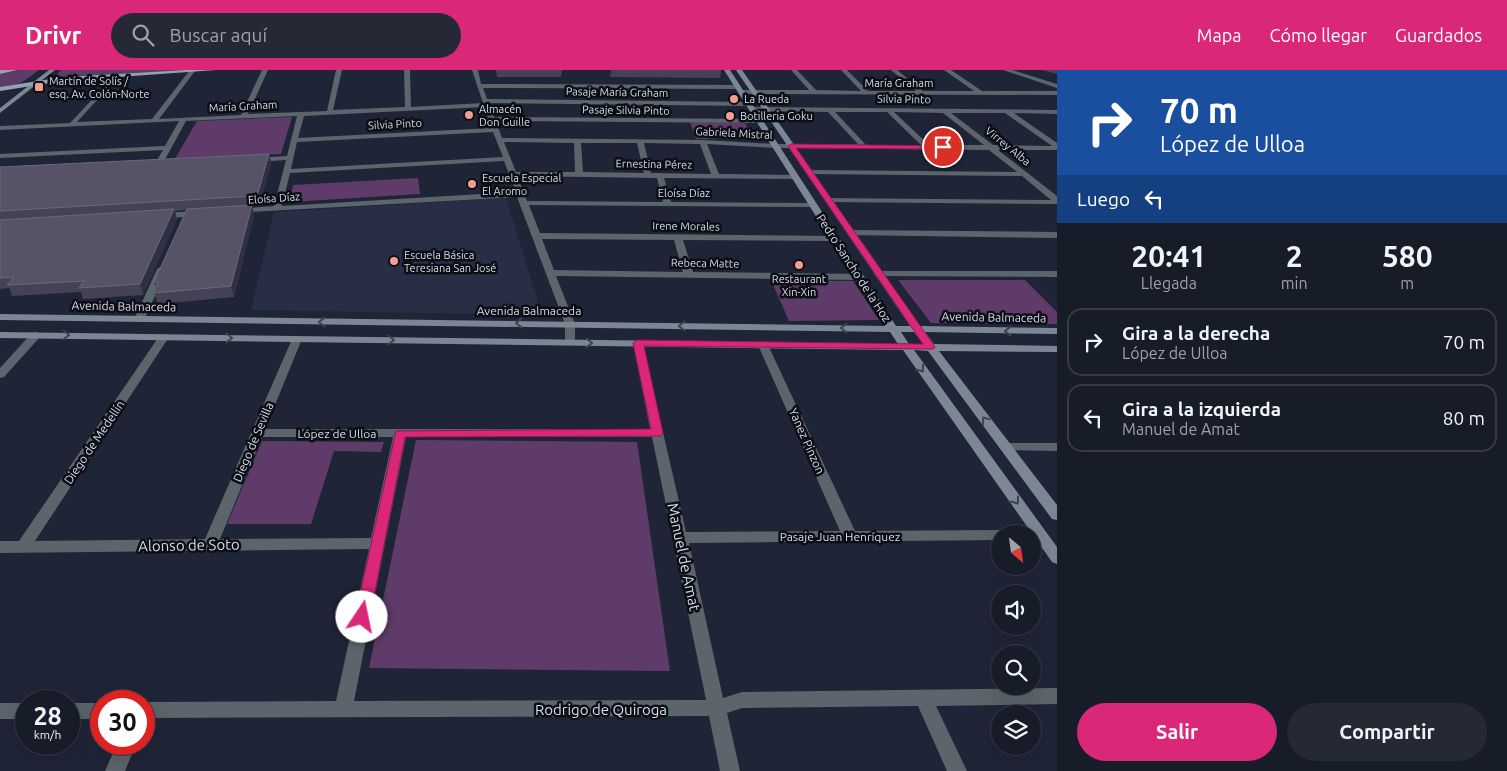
<!DOCTYPE html>
<html lang="es">
<head>
<meta charset="utf-8">
<style>
  :root { --surface:#171c29; --page:#242935; --text:#f1f3f6; --muted:#9ea1a8; --line:#363a46; --accent:#db2777 }
  body { margin:0; font-family:Ubuntu,sans-serif; background:var(--page); color:var(--text); height:100vh; display:flex; flex-direction:column; font-size:19px; white-space:nowrap }
  * { box-sizing:border-box; margin:0 }
  p { font-size:16px; color:var(--muted) }
  .icon { flex:none; width:28px; height:28px; fill:none; stroke:currentColor; stroke-width:2; stroke-linecap:round; stroke-linejoin:round }
  .map { position:relative; flex:1; overflow:hidden }
  .details { display:flex; flex-direction:column; background:var(--surface); width:450px }
  .details>* { flex:none }
  .top-card { background:#1a4fa0; color:#fff; overflow:hidden }
  .needle { width:32px; rotate:151deg }
  .fabs { position:absolute; left:991px; top:455px; display:grid; gap:10px }
  .fabs a { display:grid; place-items:center; width:50px; height:50px; border-radius:50%; background:var(--surface); box-shadow:0 5px 20px #0002,0 0 0 1px var(--line); font-size:25px }
  .speed { position:absolute; left:15px; top:620px; display:flex; gap:10px; font-size:25px; font-weight:700; text-align:center }
  .speed>* { display:grid; place-content:center; width:65px; height:65px; border-radius:50%; background:var(--surface); box-shadow:0 5px 20px #0002,0 0 0 1px var(--line); line-height:1 }
  .speed small { font-size:12px; font-weight:400 }
  .speed .limit { border:8px solid #d22; background:#fff; color:#111 }
  .pin { position:absolute; display:grid; place-items:center; width:42px; height:42px; color:#fff; margin:-21px; border:2px solid #fff; border-radius:50%; box-shadow:0 1px 5px #0007 }
  .me { position:absolute; width:55px; margin:-28px; rotate:11deg; stroke-linejoin:round; filter:drop-shadow(0 0 4px #0008) }
  .turn { display:flex; align-items:center; gap:18px; height:105px; padding:0 20px; font-size:22px }
  .turn .icon { width:65px; height:65px; stroke-width:2.5 }
  .turn b { display:block; font-size:35px; line-height:42px }
  .then { display:flex; align-items:center; height:48px; padding:0 20px; background:#0003; gap:10px; font-size:19px }
  .eta { display:flex; justify-content:space-evenly; align-items:center; height:85px; text-align:center }
  .eta b { font-size:30px; font-weight:700; line-height:35px }
  .primary-button { display:flex; gap:10px; margin-top:auto; padding:10px 20px }
  .primary-button a { flex:1; height:58px; border-radius:30px; background:var(--accent); color:#fff; font-size:20px; font-weight:700; line-height:58px; text-align:center }
  .primary-button a+a { background:var(--page); color:var(--text) }
  ul { padding:0; list-style:none }
  li { display:flex; align-items:center; gap:15px; height:68px; margin:0 10px 8px; padding:0 10px; border:2px solid var(--line); border-radius:15px }
  li div { flex:1 }
  li b { display:block; font-size:19px }
  li em { font-style:normal }
  header { display:flex; align-items:center; gap:30px; box-sizing:border-box; height:70px; padding:0 25px; background:var(--accent); color:#fff }
  header strong { font-size:24px }
  nav { display:flex; gap:28px; margin-inline-start:auto; font-size:18px }
  .search { width:350px; height:45px; background:var(--page); display:flex; align-items:center; gap:12px; box-sizing:border-box; padding:0 18px; border-radius:28px; color:var(--muted); font-size:19px }
  main { display:flex; flex:1; min-height:0 }
  .map>svg:first-child { display:block }
</style>
</head>
<body>
<header>
<strong>Drivr</strong>
<div class="search"><svg class="icon" aria-label="search" viewBox="0 0 24 24"><circle cx="10" cy="10" r="6"/><path d="M15 15l6 6"/></svg>Buscar aquí</div>
<nav><a>Mapa</a><a>Cómo llegar</a><a>Guardados</a></nav>
</header>
<main>
<div class="map">
<svg width="1057" height="701" viewBox="0 0 1057 701">
  <rect width="100%" height="100%" fill="#1f2537"/>
  <path fill="#272e46" d="M506,128L542,245L251,240L274,142Z"/>
  <path fill="#5f3b6a" d="M21,0H39L21,13L0,18V4Z
    M61,0H192L54,7Z
    M292,47L281,84L175,89L197,51Z
    M690,52L745,53L754,69H696Z
    M418,108L420,124L290,132L293,115Z
    M771,210L853,211L879,250L789,251Z
    M898,210H1025L1057,242V254L931,253Z
    M416,370L637,372L670,601L369,598Z
    M262,371L384,372L381,382L334,381L311,454H227Z"/>
  <g fill="none" stroke-linecap="round" stroke-linejoin="round">
    <path fill="#5c646c" fill-rule="evenodd" d="M190,0L195,1L159,49L241,45L262,0H268L248,44L327,41L336,0H342L333,40L405,37L404,0H410L411,37L483,33L472,0H478L481,14L738,15L741,17L738,19L483,18L487,29L748,32L751,34L748,36L488,33L494,47L760,49L763,51L760,53L496,51L502,68L703,70L775,74H858L828,42L752,41L749,39L752,37L1057,40V44L1014,43L1057,73V80H998L1057,126V134L828,132L824,130L825,128L1051,130L1022,106L809,104L805,102L809,100L1017,102L989,80L775,78L707,74L719,104L795,105L799,107L795,109L664,108L671,132L814,133L818,135L814,137L529,135L540,163L835,166L839,169L838,171L683,170L693,202L860,204L865,207L860,210L556,206L575,254V272L570,275L565,272V254L517,127L234,143L233,141L237,139L274,136L286,90L255,92L251,90L255,88L287,86L297,46L186,51L162,95L158,97L154,95L163,80L0,88V84L165,76L179,51L0,60V56L70,53L117,3L119,6L77,52L152,49ZM484,37L492,58L298,68L304,46ZM835,42H887L921,75H866ZM894,42L943,43L984,75H929ZM951,43H1005L1052,76L993,75ZM493,62L503,87L291,99L297,72ZM504,72L574,73L575,102H516ZM581,73H637L644,103L583,102ZM644,73L700,74L711,104L651,103ZM504,91L516,122L282,136L290,103ZM517,106L657,108L663,132L527,131ZM542,169L674,170L683,202L554,200Z
      M791,0H797L816,20L861,21L841,0H847L868,21H916L891,0H897L923,21H974L944,0H951L982,21H1057V25L741,24L738,22L741,20H809Z
      M1003,0H1012L1057,14V18Z
      M202,141L206,143L205,145L160,149L156,146L160,143Z
      M851,160L1057,162V168L848,165V161Z
      M162,196L167,199L144,250L143,252H135L134,250L157,199Z
      M879,201H1057V207L876,206L874,204Z
      M36,262L41,265L40,267L4,307L0,308V298L32,263Z
      M164,264L169,267L35,471L205,469L292,269L297,266L302,269L265,359H650L633,273L638,270L642,271L686,462L840,461L758,275L763,272L768,275L855,461L1000,460L1007,464H1000V470L689,473L723,628L742,622L1057,618V634L936,636L967,701H947L918,636L742,638L727,643L740,701H720L709,646L144,648V632L336,631L369,479L0,483V471H19L160,265ZM262,367H393L371,468L220,469ZM406,367H652L706,630L354,631Z
      M1006,373H1057V381L1001,380L999,377L1001,374Z
      M0,633H26V649H0Z
      M69,633H101V649H69Z
      M117,674H136L125,701H105Z"/>
    <path fill="#7b8793" fill-rule="evenodd" d="M49,0H55L0,43V38Z
      M724,0H730L896,256H910L736,0H742L920,256L1057,258V264L925,262L934,274L1057,276V282L939,281L1057,435V450L1052,449L928,281L914,280L1057,477V494L1052,492L903,280L0,268V262L898,274L890,262L0,250V244L885,256ZM901,262H914L923,274H909Z"/>
    <path fill="#92a2b2" fill-rule="evenodd" d="M0,0H18L0,4Z
      M186,0H216L63,11L0,21V17L63,7Z"/>
  </g>
  <path fill="#464256" d="M496,0H562L561,7H497Z
    M611,0H721L720,8L610,7Z
    M1042,0H1057V4Z
    M269,84L271,93L260,133H256V136H252L254,145L234,227L158,234L154,223L156,219L154,212L187,140L175,141L177,149L143,225L83,229L81,222L12,226L9,218L0,219V97Z"/>
  <path fill="#303043" d="M269,84L271,93L260,133L258,123Z
    M252,135L254,145L234,227L231,216Z
    M174,139L177,149L143,225L140,214Z"/>
  <path fill="#565366" stroke="#6a687a" d="M269,84L258,123H254V126L0,141V97Z
    M252,135L231,216L154,223L158,212H154L187,139Z
    M174,139L140,214L79,218L84,211L7,215L14,207L0,208V150Z"/>
  <defs><path id="oneway-chevron" d="M-2-3.5L2.5 0L-2 3.5" fill="none" stroke-width="1.6" stroke-linecap="round" stroke-linejoin="round" transform="scale(1.25)"/></defs>
  <g stroke="#3e444e">
    <use href="#oneway-chevron" transform="translate(322 252) rotate(-179)"/>
    <use href="#oneway-chevron" transform="translate(519 253) rotate(-180)"/>
    <use href="#oneway-chevron" transform="translate(682 256) rotate(-179)"/>
    <use href="#oneway-chevron" transform="translate(844 258) rotate(-179)"/>
    <use href="#oneway-chevron" transform="translate(1008 261) rotate(-179)"/>
    <use href="#oneway-chevron" transform="translate(66 265) rotate(1)"/>
    <use href="#oneway-chevron" transform="translate(229 268) rotate(1)"/>
    <use href="#oneway-chevron" transform="translate(391 270) rotate(1)"/>
    <use href="#oneway-chevron" transform="translate(589 273) rotate(1)"/>
    <use href="#oneway-chevron" transform="translate(921 299) rotate(54)"/>
    <use href="#oneway-chevron" transform="translate(985 350) rotate(-127)"/>
    <use href="#oneway-chevron" transform="translate(1016 431) rotate(54)"/>
  </g>
  <path fill="#db2777" stroke="#8e194d" d="M791,74L945,76V79H943L796,78L935,277L933,279L644,276L663,363L661,366L405,367L370,547L368,551L362,553L357,551L355,547L396,361L651,359L633,273L638,270L923,274L788,76Z"/>
  <g fill="#f59c92" stroke="#0c0e16" stroke-width="2">
    <rect x="34" y="12" width="10" height="10" rx="2.5"/>
    <circle cx="734" cy="29" r="5"/>
    <circle cx="469" cy="45" r="5"/>
    <circle cx="730" cy="46" r="5"/>
    <circle cx="472" cy="114" r="5"/>
    <circle cx="394" cy="191" r="5"/>
    <circle cx="799" cy="195" r="5"/>
  </g>
  <g text-anchor="middle" dominant-baseline="central" stroke-width="5" stroke-linejoin="round" paint-order="stroke">
    <g font-size="11" fill="#d7dbe7" stroke="#0c0e16" text-anchor="start">
      <text x="49" y="11">Martín de Solís /<tspan x="49" dy="13">esq. Av. Colón-Norte</tspan></text>
      <text x="744" y="29">La Rueda</text>
      <text x="479" y="39">Almacén<tspan x="479" dy="13">Don Guille</tspan></text>
      <text x="740" y="46">Botilleria Goku</text>
      <text x="482" y="108">Escuela Especial<tspan x="482" dy="13">El Aromo</tspan></text>
      <text x="404" y="185">Escuela Básica<tspan x="404" dy="13">Teresiana San José</tspan></text>
      <text x="799" y="209" text-anchor="middle">Restaurant<tspan x="799" dy="13">Xin-Xin</tspan></text>
    </g>
    <g font-size="11" fill="#d7dbe7" stroke="#0c0e16">
      <text x="899" y="13">María Graham</text>
      <text transform="translate(617 22) rotate(1)">Pasaje María Graham</text>
      <text transform="translate(904 29) rotate(1)">Silvia Pinto</text>
      <text transform="translate(243 36) rotate(-3)">María Graham</text>
      <text transform="translate(626 40) rotate(1)">Pasaje Silvia Pinto</text>
      <text transform="translate(395 54) rotate(-3)">Silvia Pinto</text>
      <text transform="translate(734 63) rotate(3)">Gabriela Mistral</text>
      <text transform="translate(1008 76) rotate(39)">Virrey Alba</text>
      <text transform="translate(654 94) rotate(1)">Ernestina Pérez</text>
      <text x="684" y="123">Eloísa Díaz</text>
      <text transform="translate(274 128) rotate(-4)">Eloísa Díaz</text>
      <text transform="translate(686 156) rotate(1)">Irene Morales</text>
      <text transform="translate(705 193) rotate(1)">Rebeca Matte</text>
    </g>
    <g font-size="12" fill="#d7dbe7" stroke="#0c0e16">
      <text transform="translate(854 198) rotate(57)">Pedro Sancho de la Hoz</text>
      <text transform="translate(124 236) rotate(1)">Avenida Balmaceda</text>
      <text x="529" y="240">Avenida Balmaceda</text>
      <text transform="translate(994 247) rotate(1)">Avenida Balmaceda</text>
      <text x="337" y="363">López de Ulloa</text>
      <text transform="translate(807 371) rotate(66)">Yanez Pinzon</text>
      <text transform="translate(94 372) rotate(-56)">Diego de Medellín</text>
      <text transform="translate(253 372) rotate(-67)">Diego de Sevilla</text>
      <text x="840" y="466">Pasaje Juan Henríquez</text>
    </g>
    <g font-size="15" fill="#d7dbe7" stroke="#0c0e16">
      <text transform="translate(189 475) rotate(-1)">Alonso de Soto</text>
      <text transform="translate(684 487) rotate(78)">Manuel de Amat</text>
      <text x="601" y="639">Rodrigo de Quiroga</text>
    </g>
  </g>
</svg>
<div class="fabs">
<a><svg class="needle" viewBox="-14 -14 28 28"><path d="M0-13l5 13h-10z" fill="#e53935"/><path d="M0 13l5-13h-10z" fill="#9ea1a8"/></svg></a>
<a><svg class="icon" aria-label="sound" viewBox="0 0 24 24"><path d="M4 9h4l5-4v14l-5-4H4zM17 9q2 3 0 6"/></svg></a>
<a><svg class="icon" aria-label="search" viewBox="0 0 24 24"><circle cx="10" cy="10" r="6"/><path d="M15 15l6 6"/></svg></a>
<a><svg class="icon" aria-label="layers" viewBox="0 0 24 24"><path d="M12 4l9 5-9 5-9-5zM3 14l9 5 9-5"/></svg></a>
</div>
<div class="speed"><div>28<small>km/h</small></div><div class="limit">30</div></div>
<div class="pin" style="left:943px;top:77px;background:#d93025"><svg class="icon" aria-label="arrive" viewBox="0 0 24 24"><path d="M6 21V4h12l-3 4 3 4H6"/></svg></div>
<svg class="me" style="left:362px;top:547px" viewBox="-20 -20 40 40"><circle r="19" fill="#fff"/><path d="M0-13L10 11 0 6-10 11z" fill="#db2777"/></svg>
</div>
<section class="details">
<div class="top-card">
<div class="turn"><svg class="icon" aria-label="right" viewBox="0 0 24 24"><path d="M7 20v-9h11M14 6l5 5-5 5"/></svg><div><b>70 m</b>López de Ulloa</div></div>
<div class="then">Luego<svg class="icon" aria-label="left" viewBox="0 0 24 24"><path d="M17 20v-9H6M10 6l-5 5 5 5"/></svg></div>
</div>
<div class="eta">
<div><b>20:41</b><p>Llegada</p></div>
<div><b>2</b><p>min</p></div>
<div><b>580</b><p>m</p></div>
</div>
<ul>
<li><svg class="icon" aria-label="right" viewBox="0 0 24 24"><path d="M7 20v-9h11M14 6l5 5-5 5"/></svg><div><b>Gira a la derecha</b><p>López de Ulloa</p></div><em>70 m</em></li>
<li><svg class="icon" aria-label="left" viewBox="0 0 24 24"><path d="M17 20v-9H6M10 6l-5 5 5 5"/></svg><div><b>Gira a la izquierda</b><p>Manuel de Amat</p></div><em>80 m</em></li>
</ul>
<div class="primary-button"><a>Salir</a><a>Compartir</a></div>
</section>
</main>
</body>
</html>
